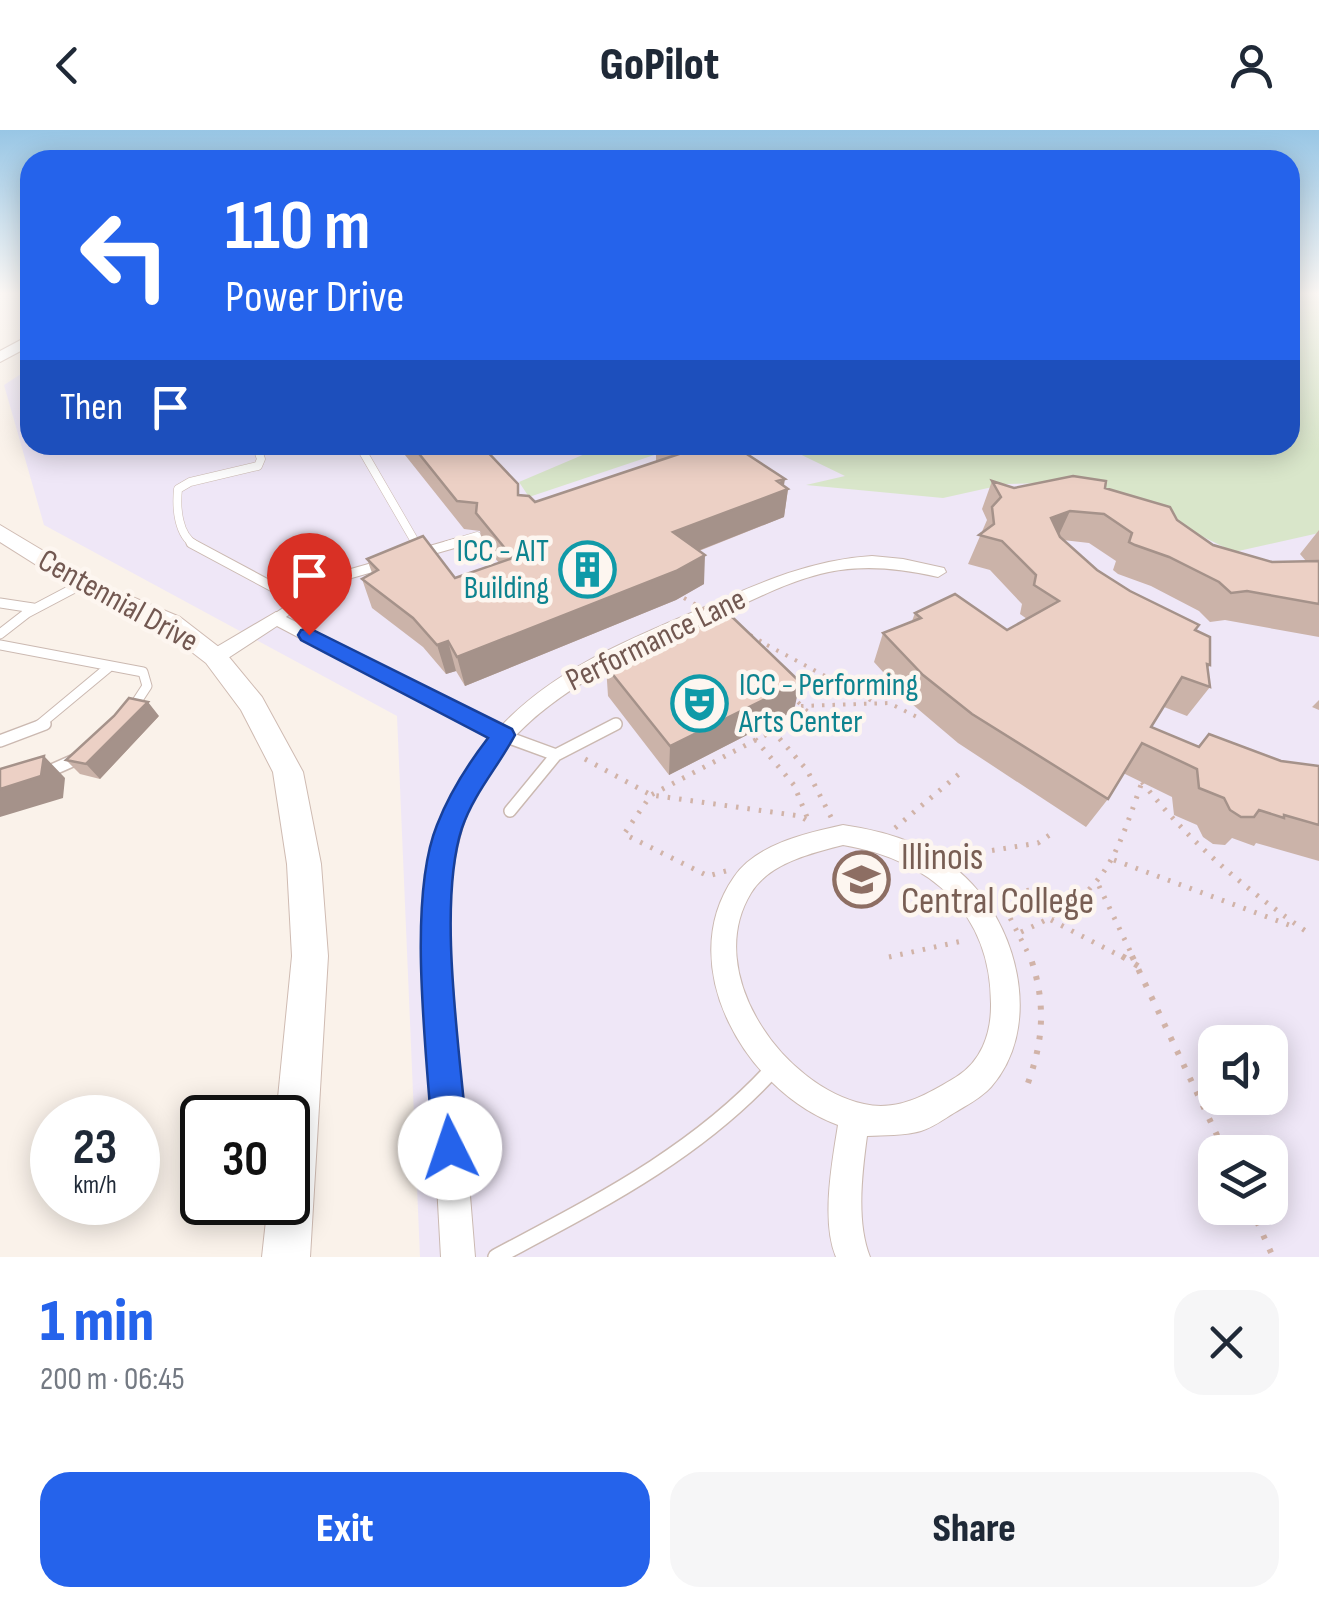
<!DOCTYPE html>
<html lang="en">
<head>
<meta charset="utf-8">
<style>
  :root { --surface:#fff; --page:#f6f6f7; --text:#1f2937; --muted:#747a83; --accent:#2563eb }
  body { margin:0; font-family:"Sofia Sans Condensed",sans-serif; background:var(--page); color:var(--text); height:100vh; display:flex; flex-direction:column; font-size:38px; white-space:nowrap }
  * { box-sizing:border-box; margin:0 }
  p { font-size:32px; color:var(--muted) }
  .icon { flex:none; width:55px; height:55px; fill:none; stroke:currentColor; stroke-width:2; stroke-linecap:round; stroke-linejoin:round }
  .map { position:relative; height:1127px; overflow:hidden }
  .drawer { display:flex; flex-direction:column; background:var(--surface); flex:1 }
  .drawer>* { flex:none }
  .guide { position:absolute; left:20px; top:20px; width:1280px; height:305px; border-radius:30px; box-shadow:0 5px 25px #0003; background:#2563eb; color:#fff; overflow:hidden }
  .tools { position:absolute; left:1198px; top:895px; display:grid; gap:20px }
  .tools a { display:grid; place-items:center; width:90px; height:90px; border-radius:20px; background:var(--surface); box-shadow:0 5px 25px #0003; font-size:50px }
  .speed { position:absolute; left:30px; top:965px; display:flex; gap:20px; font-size:50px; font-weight:700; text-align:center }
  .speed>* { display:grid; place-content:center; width:130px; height:130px; border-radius:50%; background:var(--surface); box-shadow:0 5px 25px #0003; line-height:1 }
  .speed small { font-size:25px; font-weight:400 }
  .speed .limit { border:5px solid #111; border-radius:15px; background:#fff; color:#111 }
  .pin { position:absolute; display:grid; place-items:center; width:85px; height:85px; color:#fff; margin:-102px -42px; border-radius:50% 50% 50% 0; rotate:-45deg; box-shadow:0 0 10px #0007 }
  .pin .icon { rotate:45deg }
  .me { position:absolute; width:110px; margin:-55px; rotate:356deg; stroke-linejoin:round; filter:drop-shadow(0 0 8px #0008) }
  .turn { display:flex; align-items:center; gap:35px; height:210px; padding:0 40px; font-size:45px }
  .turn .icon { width:130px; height:130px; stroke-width:2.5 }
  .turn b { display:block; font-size:70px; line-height:85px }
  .then { display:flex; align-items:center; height:95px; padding:0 40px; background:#0003; gap:20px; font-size:38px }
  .round { display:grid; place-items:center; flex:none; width:105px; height:105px; border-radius:30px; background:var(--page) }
  .overview { display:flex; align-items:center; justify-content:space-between; height:170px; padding:0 40px }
  h1 { font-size:60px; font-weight:800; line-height:75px; color:var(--accent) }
  .button { display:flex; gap:20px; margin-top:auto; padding:20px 40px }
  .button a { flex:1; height:115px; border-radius:30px; background:var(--accent); color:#fff; font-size:40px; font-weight:800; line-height:115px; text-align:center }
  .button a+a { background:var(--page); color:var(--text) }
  header { display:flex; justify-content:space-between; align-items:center; height:130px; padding:0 40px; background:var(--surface); font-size:45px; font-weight:800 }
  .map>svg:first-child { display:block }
</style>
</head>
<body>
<header><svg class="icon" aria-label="back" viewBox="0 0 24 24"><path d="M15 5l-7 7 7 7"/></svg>GoPilot<svg class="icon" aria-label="person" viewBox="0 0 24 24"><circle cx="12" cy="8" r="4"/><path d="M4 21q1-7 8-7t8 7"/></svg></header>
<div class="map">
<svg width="1319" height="1127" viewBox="0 0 1319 1127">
  <rect width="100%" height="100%" fill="#faf2ea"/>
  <path fill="#efe7f7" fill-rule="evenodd" d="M1290,163H1319V1127H420L397,586L44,395L4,255L30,238V315H1290ZM1215,912H1270V968H1215ZM1215,1022H1270V1078H1215Z"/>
  <path fill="#d9e6ca" d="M1290,163H1319V403L1234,422L1091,352L1006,354L943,368L806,355L845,346L781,315H1290Z
    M606,315H684L529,367L519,352Z"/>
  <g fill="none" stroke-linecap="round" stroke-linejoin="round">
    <defs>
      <path id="lane-far3" d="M359,315L417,415
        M195,415C178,405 176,378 178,359L190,352L258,336L261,329L256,315
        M447,415L477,406"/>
      <path id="lane-far2" d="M191,413L301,472
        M416,413L419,418
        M421,423L456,413
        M0,473L33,478
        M276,488L339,447L381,435
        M0,504L27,483L82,454
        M0,515L143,542L147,556L132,579
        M38,596L109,537
        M612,596L616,594"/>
      <path id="lane-far1" d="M504,606L556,625L510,681
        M0,611L45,594
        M556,625L616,594
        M45,643L79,628"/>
      <path id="lane" d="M496,1127C597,1073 696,1024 774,938"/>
      <path id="street" d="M872,426L903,429L944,438L946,442L938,447C835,423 797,450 707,491C543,562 441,622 450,820L475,1127H441L424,820L426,745L444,681L466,641L490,608L277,496L222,532H208L205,527L208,522L276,482L502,595C557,538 626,511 698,480C755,455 808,430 872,426Z
        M843,695C891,702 938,717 972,754C1020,805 1041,900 991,957C981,968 967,975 954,983C944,989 932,998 921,1001C904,1006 884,1005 867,1006C862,1043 856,1092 870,1127H836C821,1092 832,1032 838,995C747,962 672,836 734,747C756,714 807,703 843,695ZM843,715C931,730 992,783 991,876C991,904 981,932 956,947C928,964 898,982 864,974C783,956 702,843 751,763C769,733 812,723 843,715Z"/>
      <path id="secondary" d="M30,205V216L0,232V221Z
        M0,395L92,450L180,487L224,521L262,567L303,642L321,734L328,826L310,1127H262L268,1072H288V988H276L292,826L287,734L273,642L241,580L206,533L162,499L76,460L0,412Z"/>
    </defs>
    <use href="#lane-far3" stroke="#cbb9b1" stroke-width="9"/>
    <use href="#lane-far2" stroke="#cbb9b1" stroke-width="11"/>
    <use href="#lane-far1" stroke="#cbb9b1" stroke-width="14"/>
    <use href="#lane" stroke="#cbb9b1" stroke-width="18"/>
    <use href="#street" stroke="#cbb9b1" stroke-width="2"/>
    <use href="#secondary" stroke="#cfbbb2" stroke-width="2"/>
    <path stroke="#d1b3a8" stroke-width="2.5" stroke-dasharray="1 4" stroke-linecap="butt" d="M786,315L790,323"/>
    <path stroke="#d1b3a8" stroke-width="4" stroke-dasharray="2.5 8" stroke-linecap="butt" d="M767,515L872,571
      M797,554L805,536
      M801,576L889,573L917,587
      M781,596L808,582L796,570"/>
    <path stroke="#d1b3a8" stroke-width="5" stroke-dasharray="2.5 9" stroke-linecap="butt" d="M772,600L807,640L832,689
      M755,609L794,655L807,687
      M585,629L651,665L800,686L808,691
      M1142,652C1189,712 1244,758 1307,802
      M895,698L959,644
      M958,726L1038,713L1051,704
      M1114,730L1297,798
      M726,741L708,746L624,704L651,665L786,594
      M1099,756L1134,829
      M992,763L1034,760L1080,773
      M1005,778L1031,829
      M1051,790L1126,829
      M1021,802C1105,764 1113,735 1142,652
      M889,827L967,810"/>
    <path stroke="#d1b3a8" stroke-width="6" stroke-dasharray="4 11" stroke-linecap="butt" d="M1122,826L1138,836
      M1132,826L1225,1022
      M1028,953C1044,908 1046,872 1030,826
      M1251,1078L1273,1127"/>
    <use href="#lane-far3" stroke="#fff" stroke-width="8"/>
    <use href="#lane-far2" stroke="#fff" stroke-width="9"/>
    <use href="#lane-far1" stroke="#fff" stroke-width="11"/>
    <use href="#lane" stroke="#fff" stroke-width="15"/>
    <use href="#street" fill="#fff" fill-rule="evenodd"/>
    <use href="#secondary" fill="#fff" fill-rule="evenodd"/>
    <path stroke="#d1b3a8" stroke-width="4" stroke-dasharray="2.5 8" stroke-linecap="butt" d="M684,468L724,491
      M750,505L767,515"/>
  </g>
  <path fill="#cbb3a9" d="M397,315H481L520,365L535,372L656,332V315H733L788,359L784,387L699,421L704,454L676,470L465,556L456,541L446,544L423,517L372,478L362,449L372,443L367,429L455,448L499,433L482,412L480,401L464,399Z
    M992,351L1014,358H1105L1177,390L1213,415L1272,432L1306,431L1300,424L1319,400V507L1225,490L1210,492L1199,481L1151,456L1118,444L1113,440L1116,431L1089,413L1063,410L1097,440L1195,500L1210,535L1207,539L1210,557L1187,586L1164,577L1151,597L1197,617L1209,604L1281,631L1319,636V731L1256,713L1254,716L1232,708L1225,715L1213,714L1203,707L1197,695L1174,685L1172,667L1123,643L1108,669L1086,697L958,613L912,574L874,532L883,503L912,491L915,483L1007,500L1027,489L1020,484L1022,474L990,440L968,434L987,390L982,379Z
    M606,536L794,581L669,645L608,566Z
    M1319,570V580L1312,577Z
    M159,586L100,649L80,644L66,630Z"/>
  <path fill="#a5928a" d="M785,349L783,361L788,359L784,387L672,431L673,402Z
    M1070,381L1057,409L1051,388Z
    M705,425L704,454L676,470L465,556L457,527Z
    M448,511L456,541L446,544L437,515Z
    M800,552L794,581L669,645L670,616Z
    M148,572L159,586L100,649L86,634Z
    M44,626L65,648L63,668L0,687V659Z"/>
  <path fill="#ecd0c5" stroke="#a5928a" stroke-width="2.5" d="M412,315H481L518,354V365L529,366L535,372L679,324L667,315H733L785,349L777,351L788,359L673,402L705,425L676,441L457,527L448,511L437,515L413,488L362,449L378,440L367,429L423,406L455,448L513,428L476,383L477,373L457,371Z
    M1073,346L1106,351L1105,358L1170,377L1177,390L1213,415L1272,432L1319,431V474L1247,461L1231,463L1219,452L1169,427L1135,415L1129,412L1132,403L1104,384L1070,381L1051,388L1060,407L1097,440L1130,461L1199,495L1195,500L1210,507V535L1207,534L1210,557L1182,547L1151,597L1199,617L1209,604L1281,631L1319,636V695L1284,685V688L1259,680L1254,687H1241L1230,680L1224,668L1199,658L1197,639L1142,613L1108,669L972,584L923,545L883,503L921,488L915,483L955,464L1007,500L1059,471L1034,455L1036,445L1002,411L979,405L994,394L992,377L1001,367L992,351L1014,358Z
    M729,484L800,552L670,616L606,536Z
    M129,568L148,572L86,634L66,630L114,586Z
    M44,626L41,646L0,659V639Z"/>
  <linearGradient id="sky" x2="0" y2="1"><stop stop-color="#98c6e5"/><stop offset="0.51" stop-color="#fdf9f6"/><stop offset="1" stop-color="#fdf9f6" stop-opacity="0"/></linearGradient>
  <rect width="1319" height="321" fill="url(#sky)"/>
  <path fill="#2563eb" stroke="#184099" stroke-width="2.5" d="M309,498L512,599L515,605C498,637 474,663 462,698C436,778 462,932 468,1018L463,1031L450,1036L438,1031L433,1018C428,933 406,771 437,695C449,664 468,634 488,608L301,510L298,505L301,500Z"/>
  <defs>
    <symbol id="building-ring" viewBox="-11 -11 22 22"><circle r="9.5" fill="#fdf6f0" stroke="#0f9aa8" stroke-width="1.5"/><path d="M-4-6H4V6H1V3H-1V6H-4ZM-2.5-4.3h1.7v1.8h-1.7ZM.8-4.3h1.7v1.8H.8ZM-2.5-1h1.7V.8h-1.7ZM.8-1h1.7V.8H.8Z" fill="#0f9aa8"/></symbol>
    <symbol id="theatre-ring" viewBox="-11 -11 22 22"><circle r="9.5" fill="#fdf6f0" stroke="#0f9aa8" stroke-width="1.5"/><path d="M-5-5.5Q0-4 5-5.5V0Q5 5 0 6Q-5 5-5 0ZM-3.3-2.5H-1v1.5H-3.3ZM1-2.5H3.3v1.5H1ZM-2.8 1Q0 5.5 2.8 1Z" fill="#0f9aa8"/></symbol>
    <symbol id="university-ring" viewBox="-11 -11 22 22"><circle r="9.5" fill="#fdf6f0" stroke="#8d6e63" stroke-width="1.5"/><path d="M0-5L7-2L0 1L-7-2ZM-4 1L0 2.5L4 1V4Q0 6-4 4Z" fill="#8d6e63"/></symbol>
  </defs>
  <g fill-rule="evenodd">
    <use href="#building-ring" x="556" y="408" width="63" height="63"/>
    <use href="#theatre-ring" x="668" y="542" width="63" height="63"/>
    <use href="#university-ring" x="830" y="718" width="63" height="63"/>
  </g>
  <g text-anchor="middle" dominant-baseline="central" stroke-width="9" stroke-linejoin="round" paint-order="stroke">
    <g font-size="32" fill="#0d838f" stroke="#fdf6f0" text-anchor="end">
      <text x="549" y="421">ICC - AIT<tspan x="549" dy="37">Building</tspan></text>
      <text x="739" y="555" text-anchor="start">ICC - Performing<tspan x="739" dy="37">Arts Center</tspan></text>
    </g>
    <g font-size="32" fill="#725851" stroke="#fdf6f0">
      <text transform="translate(118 471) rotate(29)">Centennial Drive</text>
      <text transform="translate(656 510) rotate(-26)">Performance Lane</text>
    </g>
    <g font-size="38" fill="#785e54" stroke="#fdf6f0" text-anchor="start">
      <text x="901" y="727">Illinois<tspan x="901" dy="44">Central College</tspan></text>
    </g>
  </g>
</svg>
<div class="tools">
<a><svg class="icon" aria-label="sound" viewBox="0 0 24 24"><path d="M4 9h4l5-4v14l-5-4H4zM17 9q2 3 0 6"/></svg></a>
<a><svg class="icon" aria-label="layers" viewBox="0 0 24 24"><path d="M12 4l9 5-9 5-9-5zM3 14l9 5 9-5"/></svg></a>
</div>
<div class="speed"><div>23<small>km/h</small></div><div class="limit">30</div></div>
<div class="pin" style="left:309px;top:505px;background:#d93025"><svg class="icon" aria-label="arrive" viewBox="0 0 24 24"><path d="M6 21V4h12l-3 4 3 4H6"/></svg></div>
<svg class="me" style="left:450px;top:1018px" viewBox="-20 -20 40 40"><circle r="19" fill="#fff"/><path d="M0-13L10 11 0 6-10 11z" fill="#2563eb"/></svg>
<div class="guide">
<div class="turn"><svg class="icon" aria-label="left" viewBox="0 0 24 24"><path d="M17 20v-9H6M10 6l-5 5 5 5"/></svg><div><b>110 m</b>Power Drive</div></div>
<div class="then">Then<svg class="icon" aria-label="arrive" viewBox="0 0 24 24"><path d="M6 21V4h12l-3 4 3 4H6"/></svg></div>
</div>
</div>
<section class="drawer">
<div class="overview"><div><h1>1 min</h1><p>200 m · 06:45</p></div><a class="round"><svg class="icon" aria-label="close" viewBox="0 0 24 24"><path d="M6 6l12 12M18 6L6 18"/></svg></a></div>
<div class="button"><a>Exit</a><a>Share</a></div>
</section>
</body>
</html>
